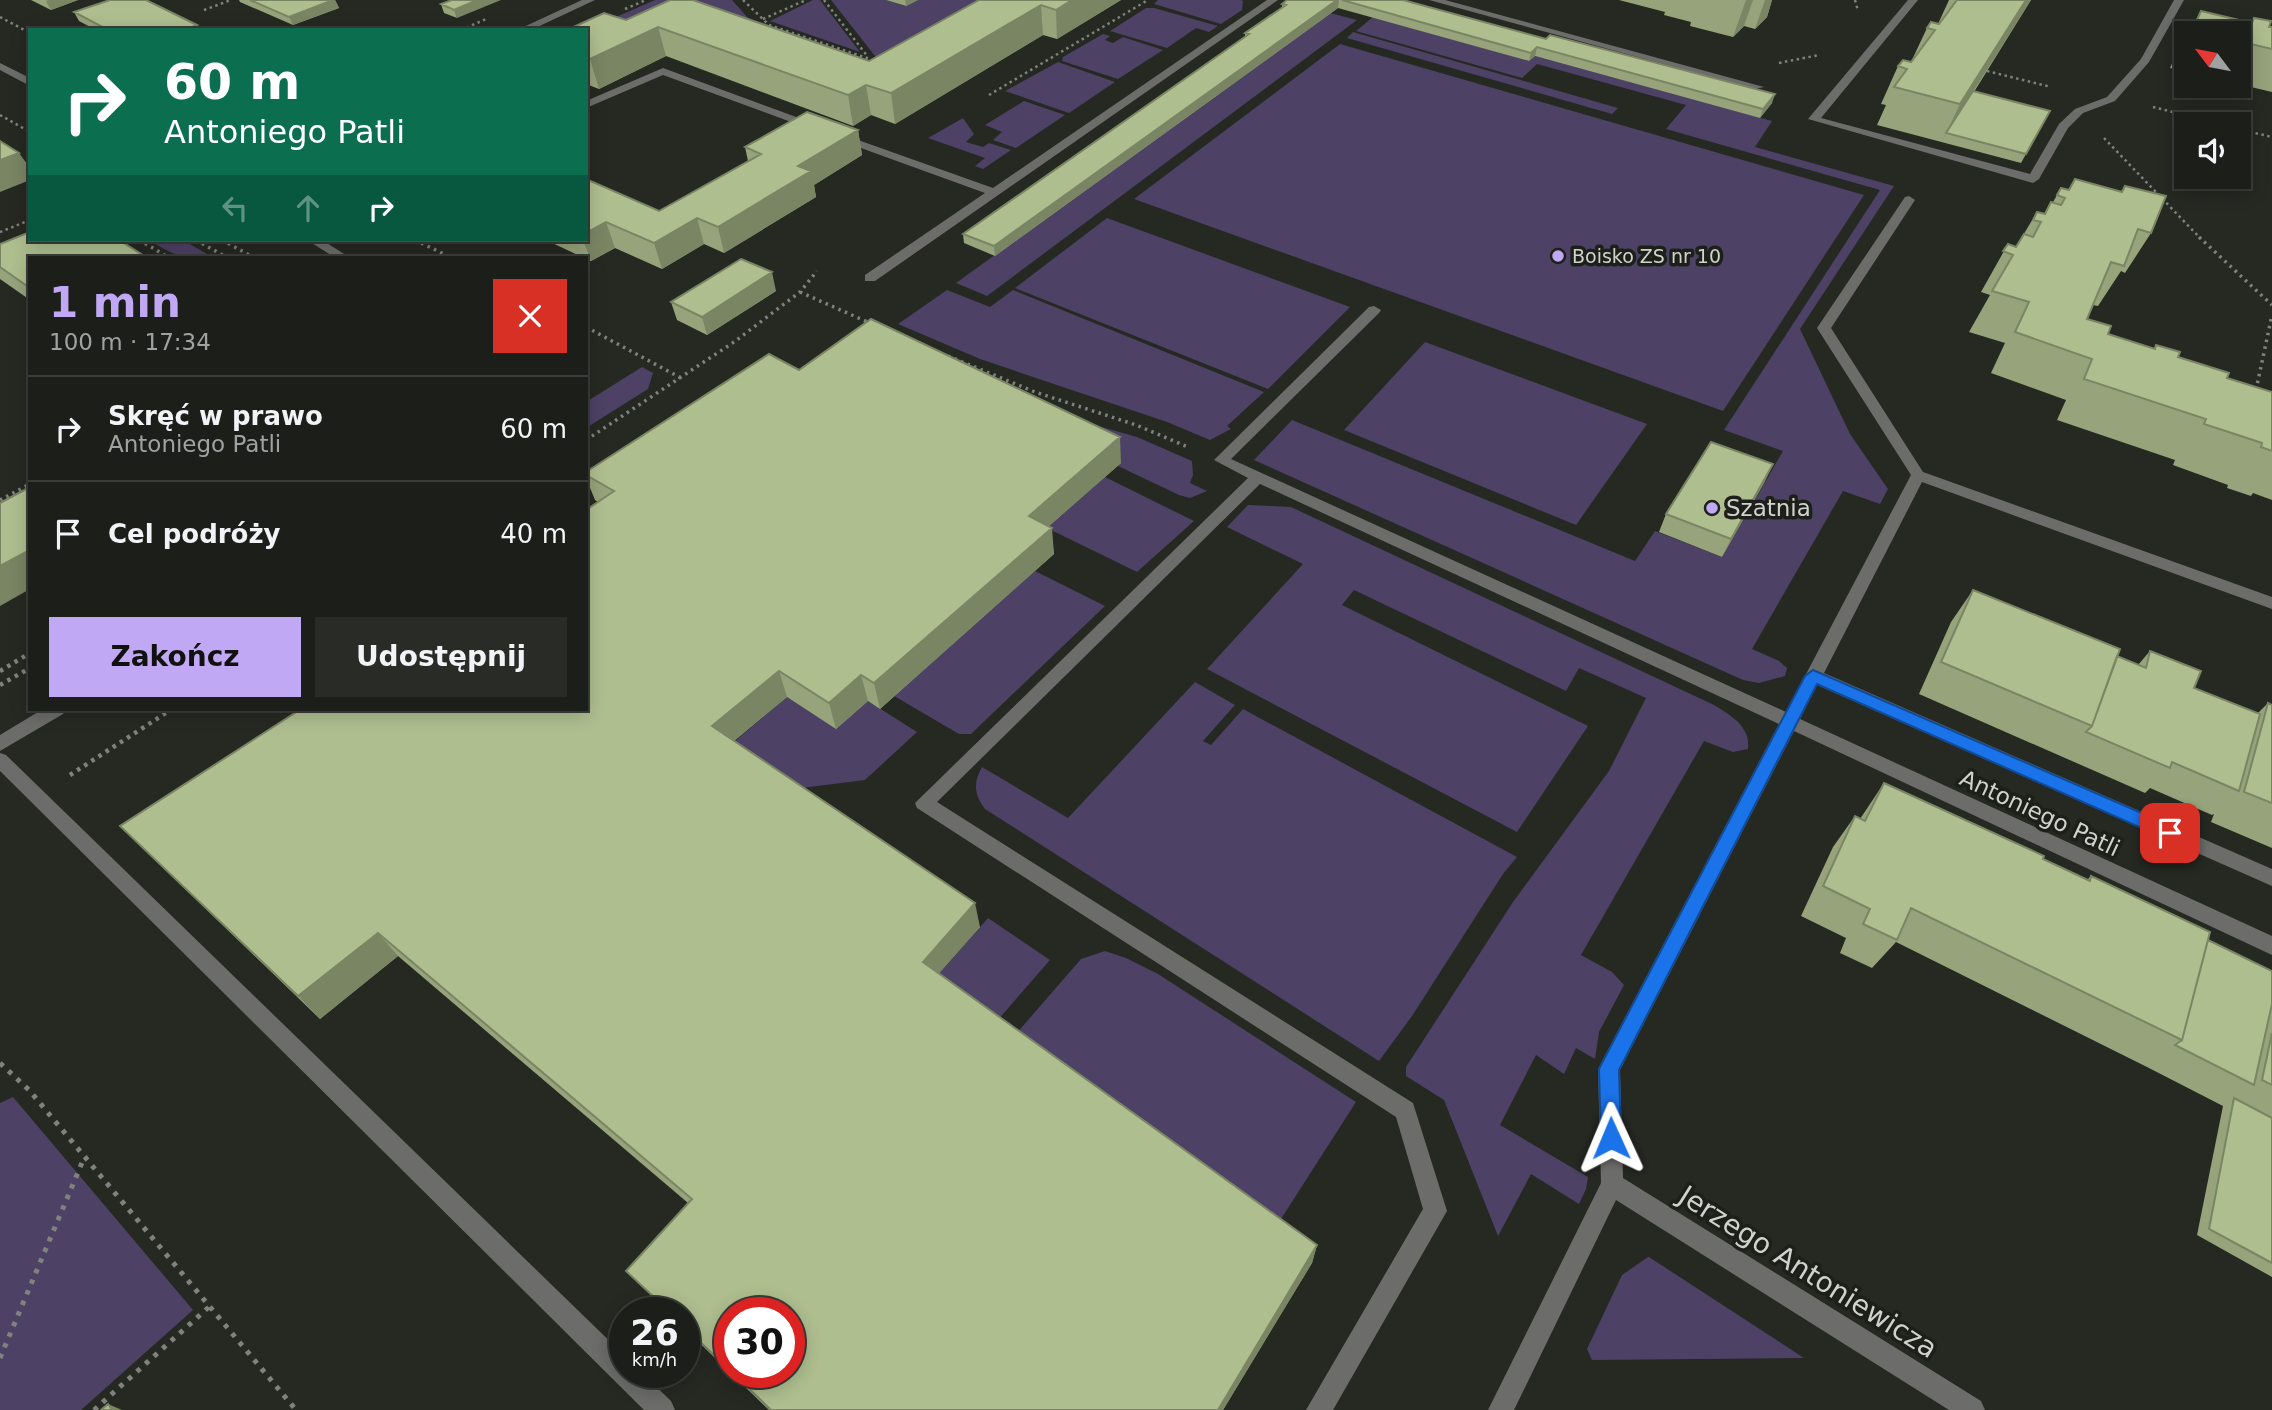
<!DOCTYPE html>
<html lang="pl">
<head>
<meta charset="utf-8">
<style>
  :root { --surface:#1c1e1a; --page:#292b27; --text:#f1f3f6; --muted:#a0a2a2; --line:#3a3c39; --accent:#c0a8f4 }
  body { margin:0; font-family:"DejaVu Sans",sans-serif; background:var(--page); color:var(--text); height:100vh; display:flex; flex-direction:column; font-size:26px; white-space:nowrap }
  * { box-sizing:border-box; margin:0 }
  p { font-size:23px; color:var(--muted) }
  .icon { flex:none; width:38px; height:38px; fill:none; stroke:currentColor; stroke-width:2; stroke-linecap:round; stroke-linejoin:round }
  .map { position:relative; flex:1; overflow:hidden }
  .details { position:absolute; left:28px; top:256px; width:560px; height:455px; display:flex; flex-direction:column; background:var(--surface); border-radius:0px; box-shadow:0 4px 18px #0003,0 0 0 2px var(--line) }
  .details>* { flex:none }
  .guide { position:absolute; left:28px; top:28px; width:560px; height:214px; border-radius:0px; box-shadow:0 4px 18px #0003,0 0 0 2px var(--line); background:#0b6e4f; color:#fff; overflow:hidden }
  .needle { width:46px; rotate:302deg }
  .tools { position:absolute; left:2174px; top:21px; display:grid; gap:14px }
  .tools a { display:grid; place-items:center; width:77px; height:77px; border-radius:0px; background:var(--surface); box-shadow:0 4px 18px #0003,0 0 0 2px var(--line); font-size:35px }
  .speed { position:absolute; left:609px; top:1297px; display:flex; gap:14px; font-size:35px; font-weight:700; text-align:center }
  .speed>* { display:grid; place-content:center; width:91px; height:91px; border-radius:50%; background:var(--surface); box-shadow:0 4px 18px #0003,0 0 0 2px var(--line); line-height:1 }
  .speed small { font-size:18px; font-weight:400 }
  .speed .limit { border:10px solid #d22; background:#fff; color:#111 }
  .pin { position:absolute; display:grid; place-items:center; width:60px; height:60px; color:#fff; margin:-30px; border-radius:14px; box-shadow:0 4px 10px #0006 }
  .me { position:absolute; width:77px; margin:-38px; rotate:359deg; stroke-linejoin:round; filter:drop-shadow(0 0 5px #0008) }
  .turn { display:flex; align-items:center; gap:24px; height:147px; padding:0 21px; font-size:32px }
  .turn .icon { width:91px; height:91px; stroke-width:2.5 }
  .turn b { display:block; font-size:49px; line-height:60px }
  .lanes { display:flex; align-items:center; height:66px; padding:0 21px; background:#0003; justify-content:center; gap:35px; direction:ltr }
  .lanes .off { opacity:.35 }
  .round { display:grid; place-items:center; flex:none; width:74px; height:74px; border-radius:0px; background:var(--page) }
  .headline { display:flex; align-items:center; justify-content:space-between; height:119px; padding:0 21px }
  h1 { font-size:42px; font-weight:800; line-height:52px; color:var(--accent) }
  .action { display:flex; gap:14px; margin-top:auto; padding:14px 21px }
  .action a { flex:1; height:80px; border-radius:0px; background:var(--accent); color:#111; font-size:28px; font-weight:800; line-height:80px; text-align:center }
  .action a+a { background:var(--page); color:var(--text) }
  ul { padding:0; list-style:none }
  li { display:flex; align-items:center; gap:21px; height:105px; padding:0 21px; border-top:2px solid var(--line) }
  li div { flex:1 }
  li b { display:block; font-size:26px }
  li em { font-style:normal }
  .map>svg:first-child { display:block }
</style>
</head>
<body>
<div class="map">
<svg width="2272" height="1410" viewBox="0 0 2272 1410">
  <rect width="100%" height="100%" fill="#262822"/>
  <path fill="#4d4165" d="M655,0H732L749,19L738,24L586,30Z
    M813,0H820L860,52L770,21Z
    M831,0H886L905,6L918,0H1048L890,61L875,56Z
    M1158,0H1241L1243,1L1242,10L1221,24L1154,4Z
    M1146,8H1154L1218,26L1209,32L1196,28L1167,48L1110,31Z
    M1330,13L1357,20L987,296L956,283Z
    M1373,17L1529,61L1535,56L1772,121L1755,147L1894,186L1800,329L1850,434L1888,489L1880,504L1843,491L1752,649L1779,661L1787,668L1785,676L1759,683L1743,680L1254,460L1292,420L1635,561L1655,531L1722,557L1783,451L1724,430L1880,190L1666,129L1686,105L1537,64L1522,78L1356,31Z
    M1353,32L1618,108L1612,114L1347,38Z
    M1103,34L1110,36L1105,40L1113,43L1123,37L1163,50L1118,79L1062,61L1063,57Z
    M1340,44L1864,195L1723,411L1134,199Z
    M1058,62L1115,82L1069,113L1005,91Z
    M1024,101L1065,115L1016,148L993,140L1002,132L985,125Z
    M963,118L974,134L966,142L983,147L989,143L1011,150L983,169L975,166L985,158L928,138Z
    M1107,218L1350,307L1268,389L1015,288Z
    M149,240H183L207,254C185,264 168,251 149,240Z
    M947,290L990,307L1013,290L1264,392L1227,426L1231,429L1210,440L1167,422L980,359L898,324Z
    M1425,342L1647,424L1576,525L1344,430Z
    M642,367L653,373L648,389L586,428V402Z
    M1024,405L1137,437L1192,461L1193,475L1190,483L1207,491L1190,498L1179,495L1118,466L1120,463Z
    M1105,477L1194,521L1137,572L1047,528Z
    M1248,505L1291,507L1712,704C1729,714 1751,726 1748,749L1733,752L1704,741L1581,955L1612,972L1624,985L1599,1032L1595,1059L1576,1048L1564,1074L1536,1055L1500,1125L1588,1177L1586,1189L1579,1204L1531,1174L1498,1236L1444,1100L1406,1076V1067L1513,902L1609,771L1646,698L1579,668L1566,691L1354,590L1342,605L1588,726L1517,832L1207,669L1303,564L1227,527Z
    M1035,571L1105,606L971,734H959L894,696Z
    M1195,682L1235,705L1203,741L1211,745L1243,709L1517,857L1503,874L1412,1016L1379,1061L985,809C974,794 973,783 982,767L1068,818Z
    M787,697L836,728L868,701L917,732L865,780L778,791L722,752Z
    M988,918L1050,960L990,1029L929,985Z
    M1105,951L1126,958L1158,974L1356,1102L1272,1233L1009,1042L1081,959Z
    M13,1097L193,1310L81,1410H0V1103Z
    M1648,1257H1649L1804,1358L1592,1360L1587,1349L1622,1275Z"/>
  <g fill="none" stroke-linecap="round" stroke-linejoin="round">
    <path stroke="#80827d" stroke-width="2.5" stroke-dasharray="2.5 3.5" stroke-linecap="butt" d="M743,0L769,25L876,61
      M824,0L868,57
      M1855,0L1858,11
      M625,9L646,0
      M204,10L231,0
      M0,17L30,33
      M763,19L806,0
      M461,30L486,19
      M1779,63L1819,55
      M1987,71L2051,87
      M989,95L1148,0
      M2153,107L2220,124
      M0,115L30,132
      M2238,129L2272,137
      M2104,138L2201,239
      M0,232L30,220"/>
    <path stroke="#80827d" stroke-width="3.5" stroke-dasharray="2.5 4.5" stroke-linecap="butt" d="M2199,237L2272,305
      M139,240L168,257
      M196,240L226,257
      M222,240L253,257
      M415,240L450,257
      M800,292L872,324
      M586,327L681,378
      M948,356L1035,392L1136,425L1188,447
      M2256,390L2272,315
      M586,440L734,342L800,292L817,271
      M0,500L30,484"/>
    <path stroke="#80827d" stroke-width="4.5" stroke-dasharray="3.5 5" stroke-linecap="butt" d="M0,671L30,653
      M0,685L30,668
      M70,775L172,709"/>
    <path stroke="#80827d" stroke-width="5" stroke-dasharray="4.5 7" stroke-linecap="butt" d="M0,1063L29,1090L296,1410
      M0,1358L84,1158
      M94,1410L209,1307"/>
    <path fill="#6c6d6a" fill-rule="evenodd" d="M582,0H595L531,30H517Z
      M1267,0H1278L875,281H865V275L985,193L836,139V135H844L993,188Z
      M1429,0H1445L1764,87L1755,89Z
      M1908,0H1918L1821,118L2030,174L2059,124L2075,109L2107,97L2141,59L2174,0H2184L2149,62L2115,101L2083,113L2068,128L2039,179L2033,183L1808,119Z
      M0,63L30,78V86L0,70Z
      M663,68L818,125L820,127L810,129L663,75L586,108V101Z
      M1909,196L1915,200L1831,328L1923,472L2272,597V609L1922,482L1824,673L2272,869V886L1817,685L1800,719L2272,936V955L1794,731L1620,1070L1623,1178L1981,1401L1985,1410H1949L1616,1200L1514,1410H1488L1601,1183L1598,1069L1779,724L1260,484L937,802L1413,1103L1447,1211L1333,1410H1306L1423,1209L1396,1117L917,808L915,803L1248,478L1214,460L1369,307L1374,306L1381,310L1379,313L1231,459L1786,712L1911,475L1817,328L1905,197Z
      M307,240H322L349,257H334Z
      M43,709H66L63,714L0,751V735Z
      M0,753L6,755L625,1356V1372H641L671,1401L675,1410H644L0,771Z"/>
  </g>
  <path fill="#96a37b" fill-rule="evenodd" d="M31,0H78L51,10Z
    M239,0H335L339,8L293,25L240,2Z
    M452,0L457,18L444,13L441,4Z
    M886,0H918L906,6Z
    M979,0H1121L1057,39L1043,35L895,124L871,115L853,126L666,56L599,89L586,84V30L626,20L869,61Z
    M1287,0H1403L1772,103L1760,118L1535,56L1529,61L1338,8L995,256L964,243L963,234L1245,37V33L1282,8V4Z
    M1619,0H1772L1767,17L1755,29L1744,26L1733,37L1690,26L1691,22L1664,15L1665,12Z
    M1949,0H2031L1974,92L2050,111L2021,163L1877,125L1886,105L1881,104L1898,66L1911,62L1927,28L1938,24Z
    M2201,11L2251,23L2254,18L2269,27H2272V92L2238,84V33H2188Z
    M74,12L197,25L200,30H96L79,21Z
    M2186,37V72L2170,68L2179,48Z
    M858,130L862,155L814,185L816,197L724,253L704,244L662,269L615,248L591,261L586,259V257H582L546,240H586V179L659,211L748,161L745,147Z
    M2125,186L2151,233L2125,273L2121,271L2098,306L2093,305L2087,319L2108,334L2154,349L2156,345L2178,357L2227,378L2272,392V500L2253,493L2251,496L2227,488L2228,485L2173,465L2175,460L2057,420L2066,400L1991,373L2005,343L1969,332L1990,295L1981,292L2008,244L2016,247L2037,212L2044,214L2051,202H2053L2061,188L2068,190L2121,192Z
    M0,244L30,257V300L0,279Z
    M776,291L707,335L677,320L671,302Z
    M799,370L1121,463L1049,526L1054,554L880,709L868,701L836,729L787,697L734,741L980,927L939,973L1317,1245L1312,1263L1223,1410H769L684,1328V1312H668L626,1271L688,1203L398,956L320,1019L120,826L586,709L598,502L595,500L586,478V472ZM730,1312L789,1372H730Z
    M1773,464L1764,483L1722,557L1659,532L1666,514Z
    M1973,590L2138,665L2150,651L2194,688L2258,713L2268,703L2272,705V848L2211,822L2214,814L2212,815L2150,788L2145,793L1919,694L1951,622Z
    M1884,783L2087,880L2091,876L2208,940L2272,971V1277L2197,1235L2223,1106L2147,1067L1896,942L1872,968L1840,953L1846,938L1801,916L1833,847L1855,816L1860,819Z"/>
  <path fill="#7a8564" d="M49,0H78L51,10L46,1Z
    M333,0H335L339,8L293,25L289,17Z
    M477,0H501L457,18L454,10Z
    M905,0H918L906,6Z
    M1072,0H1121L1057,39L1056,10Z
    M1337,0H1339L1338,8L995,256L994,246Z
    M1746,0H1753L1744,26L1733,37Z
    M1765,0H1772L1767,17L1755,29Z
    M2026,0H2031L1947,133H1946L1942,142L1960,104Z
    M1041,5L1043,35L895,124L891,93Z
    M197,25L200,30H184Z
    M658,27L666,56L599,89L590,59Z
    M1537,47L1535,56L1529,61L1531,53Z
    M866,85L871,115L853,126L848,95Z
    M1775,94L1772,103L1760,118L1763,109Z
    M858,130L862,155L814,185L816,197L724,253L718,227L798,166Z
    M19,153L30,168V180L0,192V160Z
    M697,218L704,244L662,269L654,243Z
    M606,222L615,248L591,261L583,240H586V233Z
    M772,272L776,291L707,335L702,317Z
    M1120,437L1121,463L1031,542L1029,516Z
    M1773,464L1764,483L1722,557L1731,539Z
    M1052,528L1054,554L880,709L874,683Z
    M30,550V589L0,606V566Z
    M779,671L787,697L722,751L712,726Z
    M861,675L868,701L836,729L829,703Z
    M975,903L980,927L929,985L923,962Z
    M378,933L398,956L320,1019L298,996Z
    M1317,1245L1312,1263L1223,1410H1218Z
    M108,1404L122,1410H112Z"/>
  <path fill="#aebe8f" stroke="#7a8564" stroke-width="2" d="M110,0H146L197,25L184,30H108L74,12Z
    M250,0H333L289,17Z
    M452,0H477L454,10L441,4Z
    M670,0H693L869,61L979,0H1072L1056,10L1041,5L891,93L866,85L848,95L658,27L590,59L586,58V30H567L604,13L626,20Z
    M1287,0H1337L994,246L963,234L1249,34L1245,33L1286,5L1282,4Z
    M1342,0H1403L1546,39L1550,35L1775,94L1763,109L1537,47L1531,53Z
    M1957,0H2026L1960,104L1894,87L1907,69L1898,66L1903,60L1911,62L1935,30L1927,28L1931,22L1939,24Z
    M2201,11L2252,23L2254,18L2271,21L2269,27H2272V49L2238,41V33H2203L2192,31Z
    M1973,91L2050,111L2026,154L1946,133Z
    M807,112L858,130L798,166L811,171L718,227L697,218L654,243L606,222L586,233V179L659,211L761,154L745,147Z
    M0,141L19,153L0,160Z
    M2075,179L2122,192L2125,186L2166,196L2151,233L2138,229L2124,266L2111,262L2087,319L2111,326L2108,334L2155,349L2156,345L2180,352L2178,357L2229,373L2227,378L2272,392V451L2261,447L2262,443L2204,424L2206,419L2084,379L2092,359L2015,332L2029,302L1992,291L2013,255L2003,251L2008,244L2016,247L2024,234L2033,237L2041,222L2033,220L2037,212L2045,214L2051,202L2061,205L2065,198L2057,195L2061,188L2069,190Z
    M30,232V240H119L146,257H30V288L0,267V244Z
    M741,259L772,272L702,317L671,302Z
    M871,319L1120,437L1029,516L1052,528L874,683L861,675L829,703L779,671L712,726L975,903L923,962L1317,1245L1218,1410H771L732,1372H789V1312H730V1370L684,1327V1312H670L626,1271L692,1199L378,933L298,996L120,826L301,709H586V510L614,491L586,475V472L769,354L799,370Z
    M1711,442L1773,464L1731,539L1666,514Z
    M30,487V550L0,566V503Z
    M1973,590L2120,649L2092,726L1941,662Z
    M2150,651L2201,671L2194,688L2260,714L2239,791L2172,762L2170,768L2086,732L2092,726L2117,656L2146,668Z
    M2268,703L2272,705V803L2244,792Z
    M1884,783L2044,856L2043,859L2090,881L2091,876L2210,932L2182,1040L1911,908L1897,940L1863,924L1870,909L1823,886L1855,816L1865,821Z
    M2208,940L2272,971V1004L2254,1085L2175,1045L2182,1040Z
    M2272,1033V1085L2262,1080Z
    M2234,1098L2272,1118V1263L2209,1229Z
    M108,1404L112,1410H101Z"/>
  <path fill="#1a73e8" stroke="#114b97" stroke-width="2" d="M1813,670L2176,828L2179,833L2176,838H2164L1817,684L1619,1070L1621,1138L1618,1145L1611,1148L1604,1145L1601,1138L1599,1069L1602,1063L1805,676Z"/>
  <g fill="#c0a8f4" stroke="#1d1f19" stroke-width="2.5">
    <circle cx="1558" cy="256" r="7"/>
    <circle cx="1712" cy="508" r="7"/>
  </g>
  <g text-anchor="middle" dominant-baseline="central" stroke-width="7" stroke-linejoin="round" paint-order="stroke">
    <g font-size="19" fill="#d1d2ce" stroke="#1d1f19" text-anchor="start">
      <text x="1572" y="256">Boisko ZS nr 10</text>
    </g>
    <g font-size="23" fill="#d1d2ce" stroke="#1d1f19" text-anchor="start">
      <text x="1726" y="508">Szatnia</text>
    </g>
    <g font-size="23" fill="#d1d2ce" stroke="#1d1f19">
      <text transform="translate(2040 813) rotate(25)">Antoniego Patli</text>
    </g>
    <g font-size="28" fill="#d1d2ce" stroke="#1d1f19">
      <text transform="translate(1808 1272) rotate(32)">Jerzego Antoniewicza</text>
    </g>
  </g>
</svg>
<div class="tools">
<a><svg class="needle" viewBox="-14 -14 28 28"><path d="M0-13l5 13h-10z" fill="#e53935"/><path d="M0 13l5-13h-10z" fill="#a0a2a2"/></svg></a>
<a><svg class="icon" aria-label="sound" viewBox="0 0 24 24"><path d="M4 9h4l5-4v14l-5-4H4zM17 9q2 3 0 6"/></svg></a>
</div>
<div class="speed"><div>26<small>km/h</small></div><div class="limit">30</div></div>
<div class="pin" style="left:2170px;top:833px;background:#d93025"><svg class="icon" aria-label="arrive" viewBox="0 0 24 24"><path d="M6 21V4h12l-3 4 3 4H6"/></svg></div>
<svg class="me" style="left:1611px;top:1138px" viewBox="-20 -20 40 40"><path d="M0-17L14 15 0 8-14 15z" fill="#1a73e8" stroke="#fff" stroke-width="4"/></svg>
<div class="guide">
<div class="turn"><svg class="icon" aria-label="right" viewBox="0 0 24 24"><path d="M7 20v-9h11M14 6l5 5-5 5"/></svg><div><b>60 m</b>Antoniego Patli</div></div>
<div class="lanes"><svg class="icon off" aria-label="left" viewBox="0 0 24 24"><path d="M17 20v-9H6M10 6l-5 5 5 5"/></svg><svg class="icon off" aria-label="ahead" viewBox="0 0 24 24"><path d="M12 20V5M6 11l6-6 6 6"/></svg><svg class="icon" aria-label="right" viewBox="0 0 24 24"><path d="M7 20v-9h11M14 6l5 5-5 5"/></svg></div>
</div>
<section class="details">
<div class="headline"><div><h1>1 min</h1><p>100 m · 17:34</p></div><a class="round" style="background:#d93025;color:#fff"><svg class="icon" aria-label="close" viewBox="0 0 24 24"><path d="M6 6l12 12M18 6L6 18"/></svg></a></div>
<ul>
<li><svg class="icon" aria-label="right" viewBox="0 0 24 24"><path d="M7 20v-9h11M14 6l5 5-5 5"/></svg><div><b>Skręć w prawo</b><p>Antoniego Patli</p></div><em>60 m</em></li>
<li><svg class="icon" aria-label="arrive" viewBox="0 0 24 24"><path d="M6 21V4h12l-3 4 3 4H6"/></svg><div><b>Cel podróży</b></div><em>40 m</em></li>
</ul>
<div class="action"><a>Zakończ</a><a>Udostępnij</a></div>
</section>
</div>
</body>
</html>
